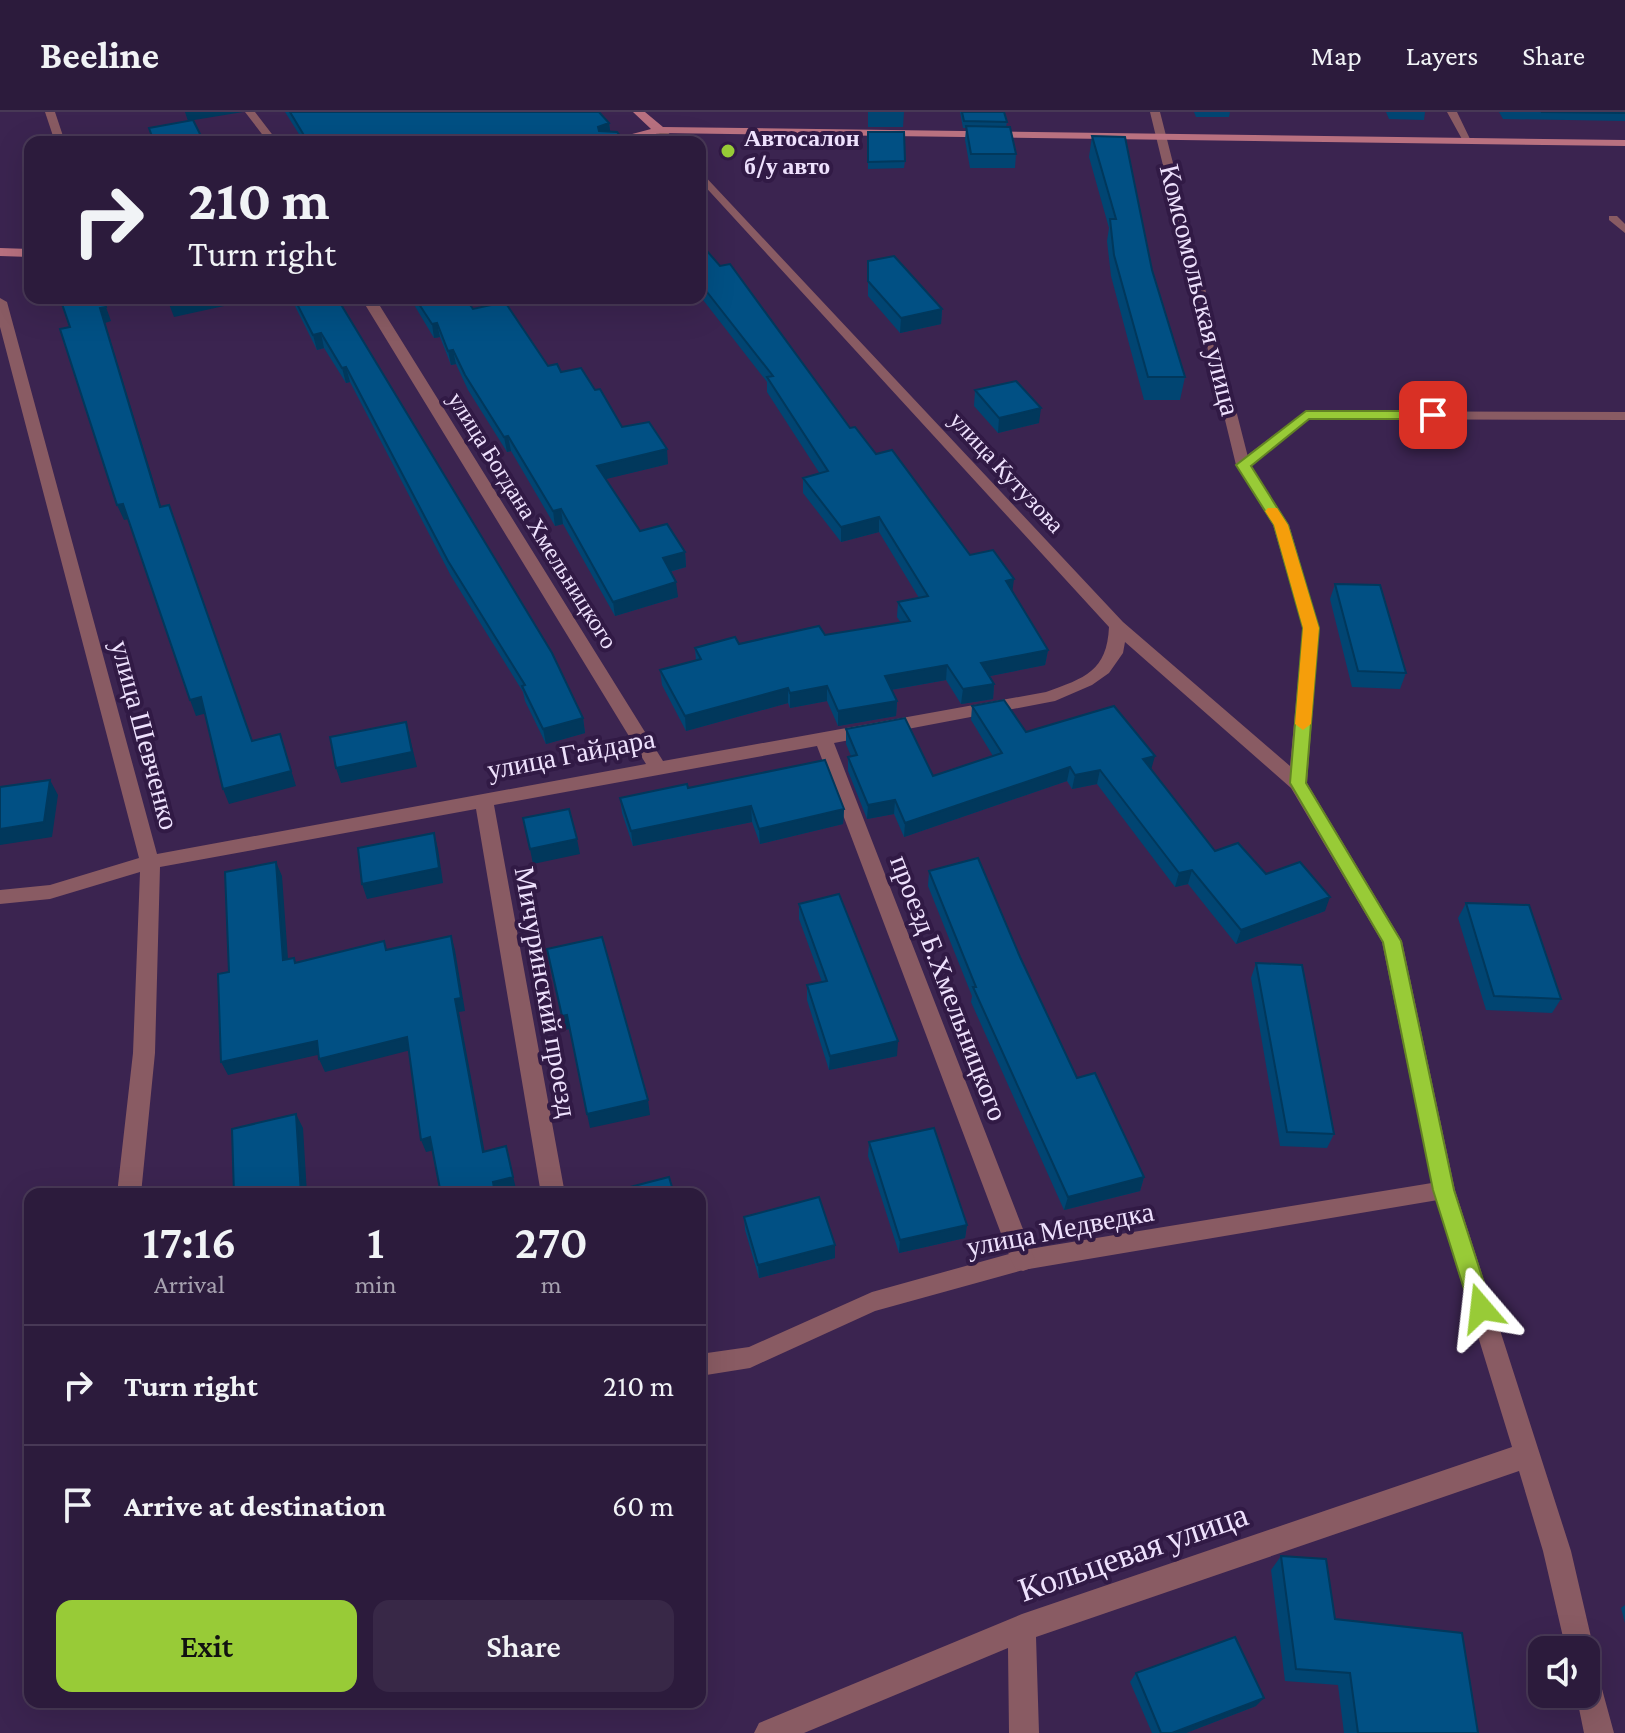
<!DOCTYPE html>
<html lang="en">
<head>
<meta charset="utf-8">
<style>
  :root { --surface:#2c1b3c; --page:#382847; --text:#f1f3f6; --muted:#a6a1af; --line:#483956; --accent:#98cb37 }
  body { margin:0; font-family:"Crimson Pro",serif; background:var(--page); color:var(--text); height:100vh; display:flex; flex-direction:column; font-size:30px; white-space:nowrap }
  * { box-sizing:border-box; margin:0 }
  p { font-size:26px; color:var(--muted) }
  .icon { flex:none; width:44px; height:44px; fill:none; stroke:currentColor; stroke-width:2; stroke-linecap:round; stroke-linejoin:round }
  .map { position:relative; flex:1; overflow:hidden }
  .sheet { position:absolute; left:24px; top:1076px; width:682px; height:520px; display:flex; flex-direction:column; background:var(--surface); border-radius:16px; box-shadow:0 8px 32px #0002,0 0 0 2px var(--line) }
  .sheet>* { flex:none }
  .guide { position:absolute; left:24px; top:24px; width:682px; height:168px; border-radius:16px; box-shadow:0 8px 32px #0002,0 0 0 2px var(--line); background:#2c1b3c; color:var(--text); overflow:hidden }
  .tools { position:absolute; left:1528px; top:1524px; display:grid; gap:16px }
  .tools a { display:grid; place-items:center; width:72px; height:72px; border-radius:16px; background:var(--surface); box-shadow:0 8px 32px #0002,0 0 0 2px var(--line); font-size:40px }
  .pin { position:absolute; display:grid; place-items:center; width:68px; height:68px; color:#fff; margin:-34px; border-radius:16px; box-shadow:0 4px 12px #0006 }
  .me { position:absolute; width:88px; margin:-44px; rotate:343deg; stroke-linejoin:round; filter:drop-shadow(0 0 6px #0008) }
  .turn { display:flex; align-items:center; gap:28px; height:168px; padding:0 32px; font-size:36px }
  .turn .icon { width:104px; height:104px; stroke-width:2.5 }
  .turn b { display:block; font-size:56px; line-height:68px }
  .eta { display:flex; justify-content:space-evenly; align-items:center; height:136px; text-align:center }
  .eta b { font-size:48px; font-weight:600; line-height:56px }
  .cta { display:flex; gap:16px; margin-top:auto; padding:16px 32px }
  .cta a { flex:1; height:92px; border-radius:16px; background:var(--accent); color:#111; font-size:32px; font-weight:600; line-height:92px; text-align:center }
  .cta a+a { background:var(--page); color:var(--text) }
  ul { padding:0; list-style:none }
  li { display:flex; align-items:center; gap:24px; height:120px; padding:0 32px; border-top:2px solid var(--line) }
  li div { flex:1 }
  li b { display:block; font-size:30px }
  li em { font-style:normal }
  header { display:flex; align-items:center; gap:48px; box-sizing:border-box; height:112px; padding:0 40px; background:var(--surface); border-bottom:2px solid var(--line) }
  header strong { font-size:38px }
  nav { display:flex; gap:44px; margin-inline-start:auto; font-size:28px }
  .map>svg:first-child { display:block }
</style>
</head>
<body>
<header>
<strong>Beeline</strong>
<nav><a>Map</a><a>Layers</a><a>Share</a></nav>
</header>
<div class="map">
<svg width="1625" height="1621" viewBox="0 0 1625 1621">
  <rect width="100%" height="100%" fill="#3b2450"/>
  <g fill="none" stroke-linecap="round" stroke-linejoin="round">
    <path fill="#895b63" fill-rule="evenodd" d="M45,0H55L65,30H55Z
      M245,0H255L278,30H268Z
      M1609,104H1617L1625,112V121L1609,108Z
      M1306,299L1625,300V308L1309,307L1248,356H1238V350Z
      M1444,1069L1451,1072L1454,1078L1451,1084L1444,1087L1023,1158L875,1199L750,1256L700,1264V1242L749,1235L872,1180L1023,1138Z"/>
    <path fill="#895b63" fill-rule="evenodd" d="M1150,0H1160L1250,353L1289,413L1319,516L1307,671L1402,829L1455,1078L1571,1439L1594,1538L1586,1550V1538H1566L1543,1439L1519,1359L1036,1525L1039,1621H1009L1008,1536L804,1621H754L759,1611L1022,1502L1512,1335L1433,1078L1382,830L1291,676L1125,530L1123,541L1109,561L1092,573L1055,589L834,631L1035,1148L1031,1156L1023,1159L1015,1156L1011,1148L817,634L494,693L565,1082H541L476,697L160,755L155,941L141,1082H117L133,941L140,760L50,787L0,792V778L50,773L139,746L0,215V186L7,190L157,742L646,652L361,186H375L663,649L1046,580C1085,566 1107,559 1109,515L700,69V59L1123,510L1290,654L1303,516L1273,413L1236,353Z
      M1447,0H1457L1471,29H1463Z
      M656,16H664L677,30H665L654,18Z
      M1586,1551L1596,1555L1614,1621H1584L1576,1582H1586Z"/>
    <path fill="#b97180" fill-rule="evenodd" d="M633,0H645L663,15L1625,28V34L660,21L623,30H602L651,17Z
      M0,136L30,137V145L0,144Z"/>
  </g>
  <path fill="#014572" d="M285,0H599L609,11L610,20L625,30H304Z
    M868,0H904L903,15H868Z
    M960,0H1004L1007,10L1006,15L1016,42L1015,56H970L965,28L966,16H963Z
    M1194,0H1230L1229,5H1196Z
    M1386,0H1425L1424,8L1389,7Z
    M1499,0H1625V9L1503,7Z
    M868,20L905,49L904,56L868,57Z
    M1092,24L1152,158L1185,265L1180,288H1144L1111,164L1107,129L1109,116L1089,45Z
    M700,131L850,316L876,342L970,443L1012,479L1048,538L1045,553L990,564L994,572L993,587L961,592L946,568L891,578L897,589L896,604L838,614L827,589L790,596L788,591L686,619L662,573L660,558L696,549L695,536L825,523L901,511L897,505L898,490L919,486L879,420L841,430L803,381V366L820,362L767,280V270L700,184Z
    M868,149L942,197L941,212L900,221L868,184Z
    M291,186H337L583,606L585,621L546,632L525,589L523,580L451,464L350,270L346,271L324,236L317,238Z
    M410,186H465L473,197L548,254L595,278L622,315L668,352L605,367L640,419L685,440L686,455L670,460L678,485L615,504L563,412L555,414L511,339L507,340L468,278L456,252L451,253L440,225L434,226Z
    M975,278L1039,311L998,321L974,294Z
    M1335,472L1406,561L1400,577L1352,575L1330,487Z
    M972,594L1026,620L1151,658L1215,739L1266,762L1325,799L1236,832L1188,772L1175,775L1097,672L1072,677L1067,669L904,725L894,702L867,707L848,659V645L851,644L846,632V617L933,664L993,644L971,608Z
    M688,676L844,697L843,712L760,732L752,710L633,734L622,701L620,686Z
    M929,759L1020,845L1077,966L1144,1065L1140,1079L1064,1098L971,890L972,884L928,774Z
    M1466,791L1561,887L1552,901L1486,898L1458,806Z
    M799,792L897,944L829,958L807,888V873L822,870L799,807Z
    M1256,851L1334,1022L1327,1036L1280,1034L1251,866Z
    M869,1030L967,1113L965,1126L899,1141L868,1044Z
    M744,1105L835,1146L759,1166L745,1118Z
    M1281,1444L1335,1507L1478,1621H1344L1338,1573L1285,1569L1271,1458Z
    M1625,1493V1511L1621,1496Z
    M1136,1561L1256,1594L1186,1621H1152L1130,1570Z"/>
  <path fill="#01385c" d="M185,0H243L188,9Z
    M609,11L611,25L600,28L598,15Z
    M197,186H221L224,194L174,205L169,192Z
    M106,195L111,209L105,211L166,410L160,395L100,196Z
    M942,197L941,212L900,221L901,206Z
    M437,211L440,225L434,226L432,212Z
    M321,221L324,236L317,238L313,223Z
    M453,238L456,252L451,253L448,239Z
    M346,255L350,270L346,271L342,256Z
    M1041,296L1039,311L998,321L999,306Z
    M508,324L511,339L507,340L504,325Z
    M667,337L668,352L598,369L597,354Z
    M123,392L129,407L124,408L117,393Z
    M561,397L563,412L555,414L553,399Z
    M879,405V420L841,430V415Z
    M685,440L686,455L664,461L663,446Z
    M1014,467L1012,482L1006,469Z
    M676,470L678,485L615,504L613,490Z
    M1048,538L1045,553L980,566L981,551Z
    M947,553L946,568L884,579L885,564Z
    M994,572L993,587L961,592L963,577Z
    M827,574V589L790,596V581Z
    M788,576V591L686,619L685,604Z
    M201,585L207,601L196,604L190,588Z
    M897,589L896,604L838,614V599Z
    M583,606L585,621L546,632L543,617Z
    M406,610L417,655L341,671L336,656Z
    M280,622L296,674L229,692L223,677Z
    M1155,644L1151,658L1143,647Z
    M1070,655L1067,669L904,725L905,711Z
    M1100,658L1097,672L1072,677L1075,663Z
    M50,668L58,683L52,725L0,733V717Z
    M895,688L894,702L867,707L868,693Z
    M751,694L752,710L633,734L631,719Z
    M844,697L843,712L760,732L759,717Z
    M434,721L438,737L443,771L367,787L362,772Z
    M577,727L580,742L533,752L530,737Z
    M276,750L282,764L289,861L283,848Z
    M1192,758L1188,772L1175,775L1179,761Z
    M1330,785L1325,799L1236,832L1241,818Z
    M451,824L455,838L465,899L459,900L487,1052L483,1040L455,887Z
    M567,903L570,917L565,918L562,904Z
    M407,925L411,938L325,960L319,947Z
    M317,929L322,942L228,963L221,950Z
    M898,929L897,944L829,958L830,944Z
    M648,988L650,1003L590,1016L587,1002Z
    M296,1002L303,1016L307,1082H301Z
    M430,1025L435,1038L426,1040L421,1028Z
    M506,1034L516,1077L495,1082L493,1070Z
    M1144,1065L1140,1079L1064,1098L1068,1085Z
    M967,1113L965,1126L899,1141L900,1128Z
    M835,1133V1146L759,1166L758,1153Z
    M1264,1586L1256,1594L1186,1621H1172Z"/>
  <path fill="#015084" stroke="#01385c" stroke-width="2" d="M290,0H599L609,11L598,15L599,19L617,20L625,30H308Z
    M962,0H1004L1007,10L964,9Z
    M1541,0H1625V1Z
    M193,8L204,30H154L149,16Z
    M966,14L1010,15L1016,42H971Z
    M868,20H904L905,49L868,50Z
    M1092,24L1125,25L1152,158L1185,265H1148L1114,143L1110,107H1116Z
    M700,131L720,154L730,152L850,316L855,315L876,342L892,338L970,443L993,438L1014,467L1006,469L1048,538L981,551L994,572L963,577L947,553L885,564L897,589L838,599L827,574L790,581L788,576L685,604L660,558L701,547L695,536L735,525L739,532L819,514L825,523L910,509L898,490L928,484L879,405L841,415L803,366L828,359L767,265L773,264L700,171Z
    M894,144L942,197L901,206L868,169V149Z
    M60,186H103L106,195L100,196L160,395L169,393L252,629L280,622L291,659L223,677L201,585L190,588L123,392L117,393L60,217L70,215Z
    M166,186H197L169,192Z
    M294,186H337L552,541L583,606L543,617L522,574L525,573L448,449L346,255L342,256L321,221L313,223Z
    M415,186H465L473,197L505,190L548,254L557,252L561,260L581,256L595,278L600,277L622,315L649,310L667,337L597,354L640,419L667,412L685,440L663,446L676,470L613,490L561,397L553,399L508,324L504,325L465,263L453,238L448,239L437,211L432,212Z
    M1016,269L1041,296L999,306L975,278Z
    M1335,472L1380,473L1406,561L1358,559Z
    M1004,588L1026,620L1114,594L1155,644L1143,647L1215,739L1238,731L1266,762L1300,750L1330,785L1241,818L1192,758L1179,761L1100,658L1075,663L1070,655L905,711L895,688L868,693L848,645L857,643L846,617L905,606L933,664L1002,641L972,594Z
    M406,610L412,640L336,656L330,625Z
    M825,648L844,697L759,717L751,694L631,719L620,686L687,672L688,676Z
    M50,668L44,710L0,717V675Z
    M569,697L577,727L530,737L523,706Z
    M434,721L439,756L362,772L358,736Z
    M978,746L1020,845L1077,966L1095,961L1144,1065L1068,1085L973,875H976L929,759Z
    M276,750L283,848L294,846L295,851L384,829L386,838L451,824L461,886L455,887L483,1040L506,1034L513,1065L493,1070L495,1082H441L430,1025L421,1028L407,925L319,947L317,929L221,950L218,862L229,860L225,760Z
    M839,782L898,929L830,944L807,873L827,869L799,792Z
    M1466,791L1529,793L1561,887L1494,884Z
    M602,825L648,988L587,1002L567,903L562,904L547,837Z
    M1256,851L1302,853L1334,1022L1287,1020Z
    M296,1002L301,1082H234L232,1017Z
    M934,1016L967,1113L900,1128L869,1030Z
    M669,1065L674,1082H603Z
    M819,1085L835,1133L758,1153L744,1105Z
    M1281,1444L1326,1447L1335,1507L1462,1521L1478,1621H1358L1350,1561L1296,1557Z
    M1235,1525L1264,1586L1172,1621H1161L1136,1561Z"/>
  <path fill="#98cb37" stroke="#638424" stroke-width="2" d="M1306,299H1433L1440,303L1433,307H1309L1251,354L1288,413L1319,516L1306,671L1401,829L1454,1078L1492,1196L1489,1203L1481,1206L1473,1203L1470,1196L1433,1078L1383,830L1290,671L1303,516L1274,413L1236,353Z"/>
  <path fill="#f59e0b" d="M1268,396H1277L1288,413L1319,516L1311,612L1303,618L1295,612L1303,516L1274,413L1265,399Z"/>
  <circle fill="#98cb37" stroke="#311a45" stroke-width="3" cx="728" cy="39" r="8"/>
  <g text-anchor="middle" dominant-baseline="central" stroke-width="8" stroke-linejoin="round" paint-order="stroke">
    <g font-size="24" font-weight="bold" fill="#eee1fd" stroke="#311a45" text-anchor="start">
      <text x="744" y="25">Автосалон<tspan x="744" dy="28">б/у авто</tspan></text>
    </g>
    <g font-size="24" fill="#eee1fd" stroke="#311a45">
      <text transform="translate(1007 360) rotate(47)">улица Кутузова</text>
      <text transform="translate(533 408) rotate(58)">улица Богдана Хмельницкого</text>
    </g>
    <g font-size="28" fill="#eee1fd" stroke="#311a45">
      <text transform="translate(1200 178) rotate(76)">Комсомольская улица</text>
      <text transform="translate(145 623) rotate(75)">улица Шевченко</text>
      <text transform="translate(571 642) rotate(-11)">улица Гайдара</text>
      <text transform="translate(949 876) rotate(69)">проезд Б.Хмельницкого</text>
      <text transform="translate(546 880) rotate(80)">Мичуринский проезд</text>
      <text transform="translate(1060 1117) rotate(-11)">улица Медведка</text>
    </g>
    <g font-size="34" fill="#eee1fd" stroke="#311a45">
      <text transform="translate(1133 1440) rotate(-19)">Кольцевая улица</text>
    </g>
  </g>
</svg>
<div class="tools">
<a><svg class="icon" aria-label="sound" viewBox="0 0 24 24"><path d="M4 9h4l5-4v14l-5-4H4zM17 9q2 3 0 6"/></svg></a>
</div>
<div class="pin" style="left:1433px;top:303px;background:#d93025"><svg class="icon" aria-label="arrive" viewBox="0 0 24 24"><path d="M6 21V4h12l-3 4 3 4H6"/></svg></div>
<svg class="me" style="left:1481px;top:1196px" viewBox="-20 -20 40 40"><path d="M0-17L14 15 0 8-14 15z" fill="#98cb37" stroke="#fff" stroke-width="4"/></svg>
<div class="guide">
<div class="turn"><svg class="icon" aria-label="right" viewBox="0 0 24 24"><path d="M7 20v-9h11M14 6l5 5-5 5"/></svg><div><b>210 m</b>Turn right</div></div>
</div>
<section class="sheet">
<div class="eta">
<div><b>17:16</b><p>Arrival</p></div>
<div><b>1</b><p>min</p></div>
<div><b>270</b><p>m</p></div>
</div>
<ul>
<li><svg class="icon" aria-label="right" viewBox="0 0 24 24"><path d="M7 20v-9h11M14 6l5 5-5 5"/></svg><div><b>Turn right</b></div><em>210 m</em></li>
<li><svg class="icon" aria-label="arrive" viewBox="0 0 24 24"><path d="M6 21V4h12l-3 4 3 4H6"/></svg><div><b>Arrive at destination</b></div><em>60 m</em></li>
</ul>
<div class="cta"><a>Exit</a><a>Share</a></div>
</section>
</div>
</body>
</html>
